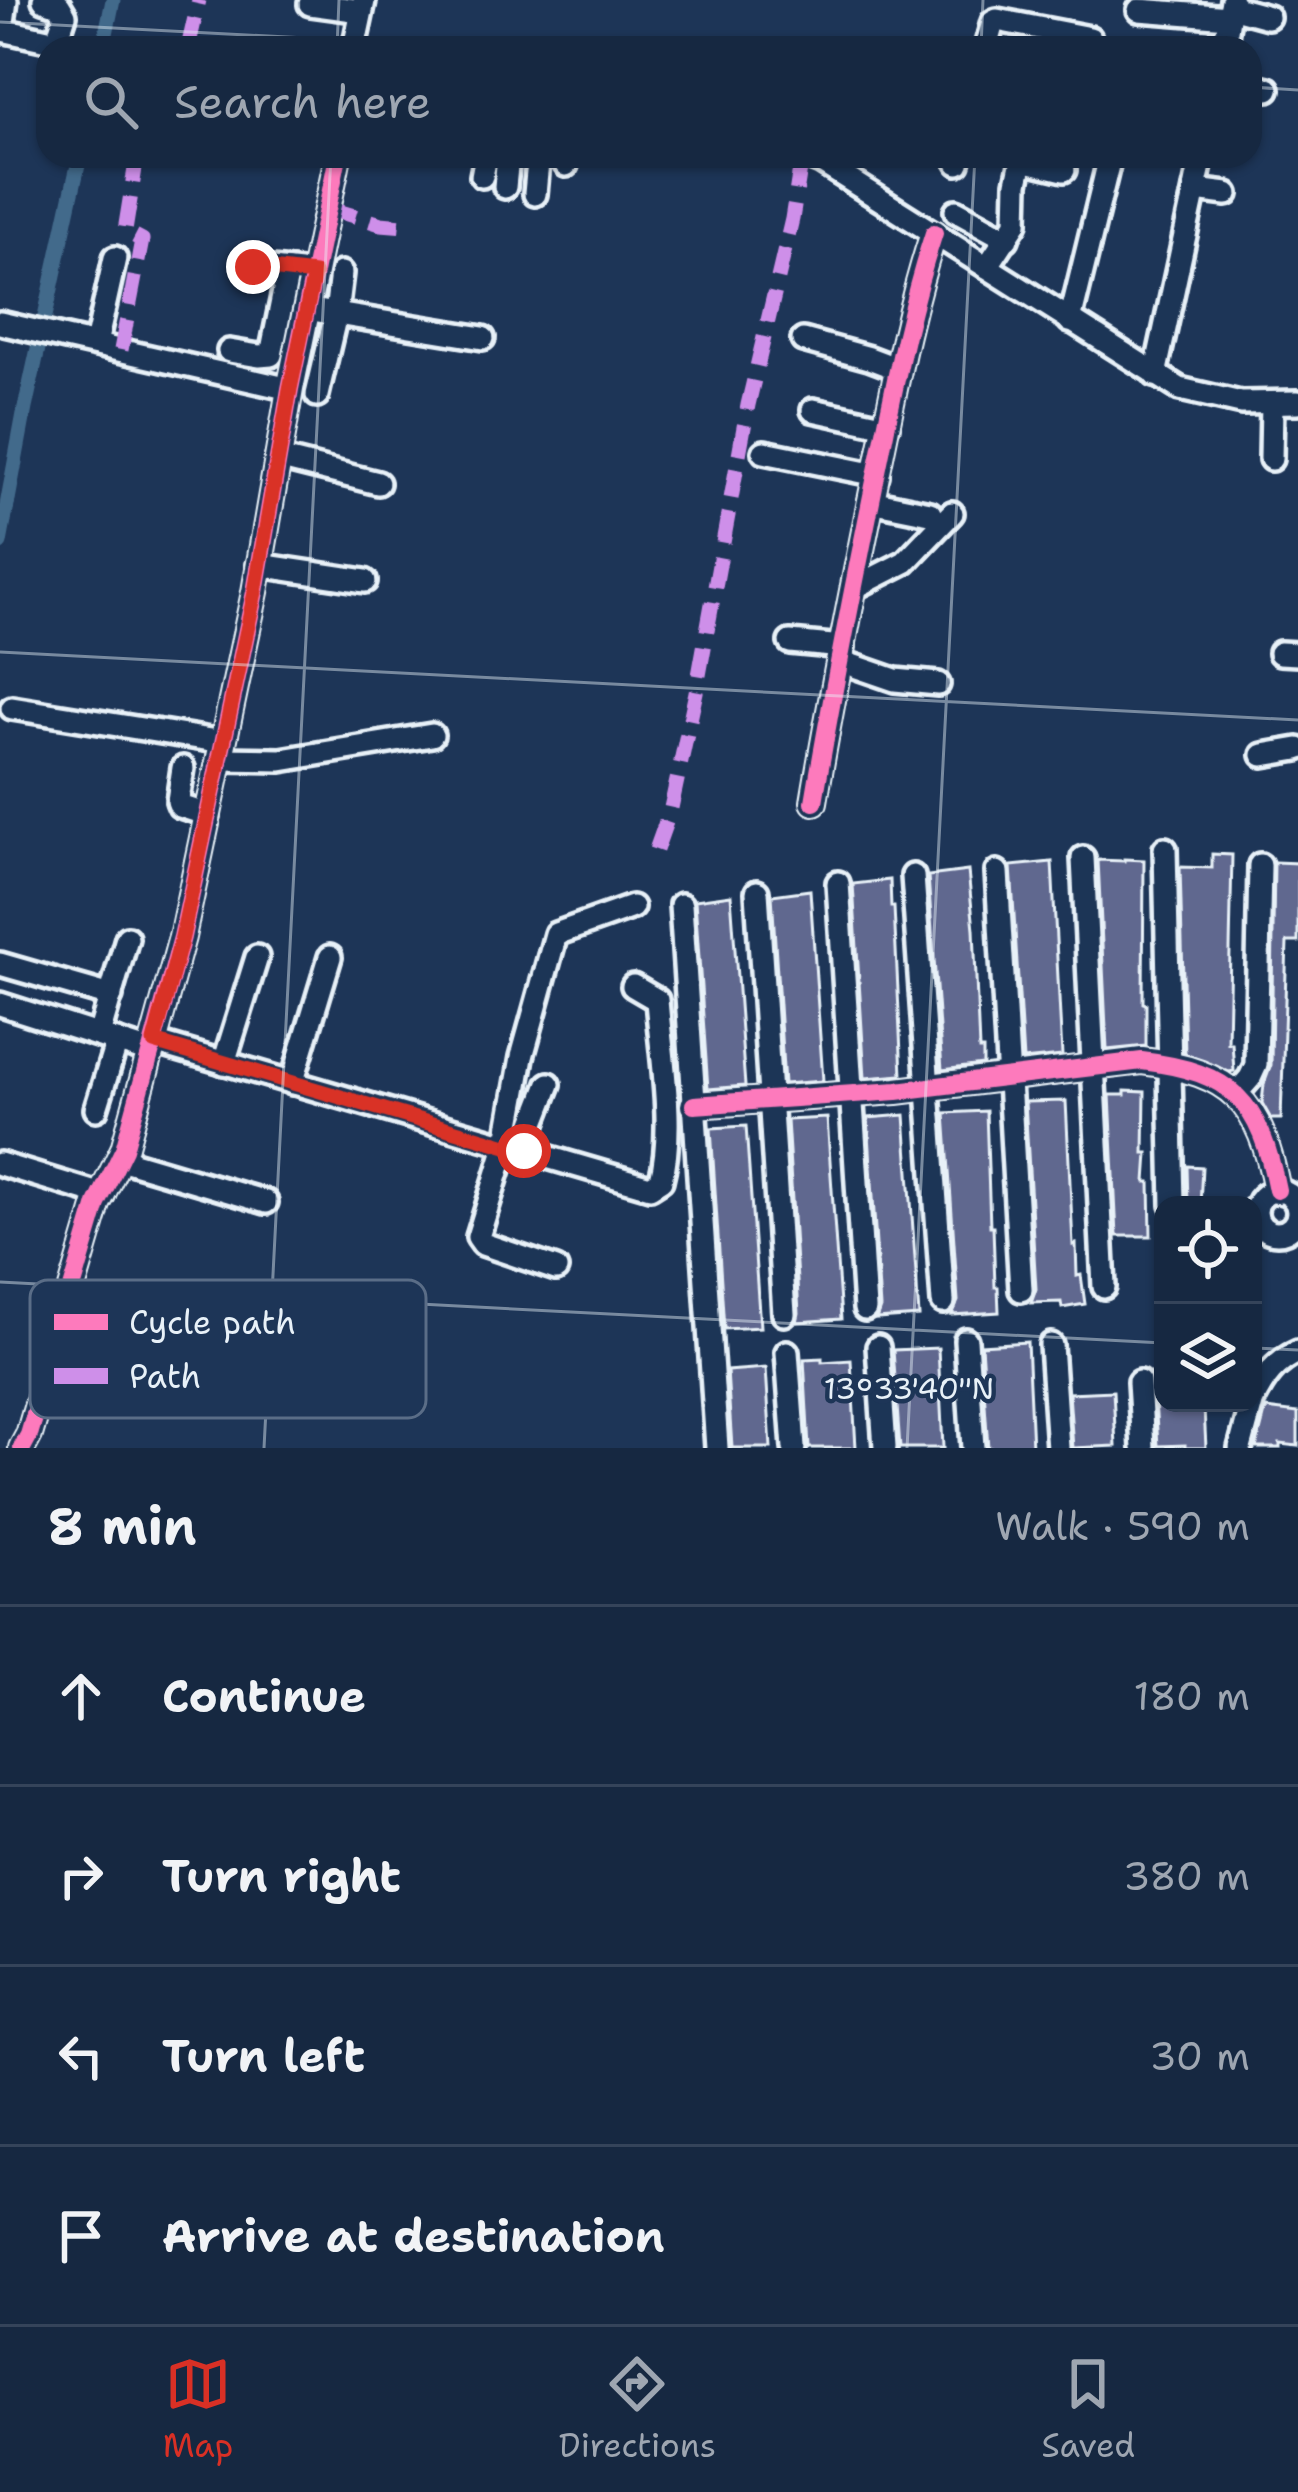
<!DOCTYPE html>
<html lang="en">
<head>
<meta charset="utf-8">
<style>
  :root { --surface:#162841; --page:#1f3048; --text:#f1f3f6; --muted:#9ea6b1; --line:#35445a; --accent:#d93025 }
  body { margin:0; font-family:"Shantell Sans",sans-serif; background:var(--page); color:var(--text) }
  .controls { position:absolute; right:36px; bottom:36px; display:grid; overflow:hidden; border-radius:24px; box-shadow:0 3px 9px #0004 }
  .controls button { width:108px; height:108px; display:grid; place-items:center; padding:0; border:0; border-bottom:3px solid var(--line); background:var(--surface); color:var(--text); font:60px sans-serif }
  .stop { position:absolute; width:36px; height:36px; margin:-27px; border:9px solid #d93025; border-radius:50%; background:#fff }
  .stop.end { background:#d93025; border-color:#fff; box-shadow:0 3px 12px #0008 }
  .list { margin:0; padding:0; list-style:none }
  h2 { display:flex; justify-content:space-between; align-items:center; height:156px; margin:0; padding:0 48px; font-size:51px }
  h2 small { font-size:39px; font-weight:400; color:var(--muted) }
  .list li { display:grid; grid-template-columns:78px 1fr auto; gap:36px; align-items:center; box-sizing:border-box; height:180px; padding:0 48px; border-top:3px solid var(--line) }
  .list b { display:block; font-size:45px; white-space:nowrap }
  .list em { font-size:39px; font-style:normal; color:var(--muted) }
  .icon { flex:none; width:66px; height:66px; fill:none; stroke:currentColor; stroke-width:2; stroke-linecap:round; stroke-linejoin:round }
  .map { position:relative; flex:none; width:1298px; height:1448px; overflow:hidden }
  .search { position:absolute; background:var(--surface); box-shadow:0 3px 9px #0004; left:36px; right:36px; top:36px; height:132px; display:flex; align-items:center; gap:30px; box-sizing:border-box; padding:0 42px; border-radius:36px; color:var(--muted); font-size:45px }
  .sheet { height:876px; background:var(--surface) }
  nav { display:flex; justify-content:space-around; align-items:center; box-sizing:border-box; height:168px; border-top:3px solid var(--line); background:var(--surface); font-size:33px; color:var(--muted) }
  nav a { display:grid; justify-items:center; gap:6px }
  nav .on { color:var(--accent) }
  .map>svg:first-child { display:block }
</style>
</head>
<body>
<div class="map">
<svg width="1298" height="1448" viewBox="0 0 1298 1448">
  <rect width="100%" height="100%" fill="#1d3557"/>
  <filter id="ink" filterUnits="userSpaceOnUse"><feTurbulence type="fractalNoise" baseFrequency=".00833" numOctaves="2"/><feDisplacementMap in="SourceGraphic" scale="24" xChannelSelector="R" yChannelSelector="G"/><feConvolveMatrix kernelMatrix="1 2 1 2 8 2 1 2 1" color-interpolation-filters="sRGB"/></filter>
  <g filter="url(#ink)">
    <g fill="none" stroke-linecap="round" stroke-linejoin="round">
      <!-- canal -->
      <g stroke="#436a8b" stroke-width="15">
        <polyline points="103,48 113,0"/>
        <polyline points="0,543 25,408 80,156"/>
      </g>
    </g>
    <!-- building -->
    <g fill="#61688f" stroke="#e8f1f8" stroke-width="3">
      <polygon points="1212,854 1232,855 1228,1043 1232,1043 1234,1071 1229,1072 1185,1054 1180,867 1212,868"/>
      <polygon points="1124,859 1144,860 1143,1003 1146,1004 1146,1046 1107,1050 1098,860 1124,861"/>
      <polygon points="1052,862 1062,1056 1023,1060 1011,866"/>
      <polygon points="1274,862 1298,863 1298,942 1287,942 1281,1119 1271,1119 1262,1103 1264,1084 1271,1065"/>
      <polygon points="968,871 974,929 979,1050 983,1050 983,1065 942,1070 928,876"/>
      <polygon points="890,880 891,907 894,907 902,1075 865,1078 853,884"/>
      <polygon points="810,890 823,1081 784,1084 772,895"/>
      <polygon points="731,895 745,1086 708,1089 695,900"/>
      <polygon points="1125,1091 1145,1092 1144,1153 1148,1153 1146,1182 1150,1182 1151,1236 1117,1236 1110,1095 1125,1095"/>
      <polygon points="1066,1101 1073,1245 1076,1244 1077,1276 1081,1275 1085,1304 1062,1308 1061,1302 1031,1303 1036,1289 1025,1102"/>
      <polygon points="986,1111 990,1226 993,1226 995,1287 998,1287 999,1312 952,1315 958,1301 945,1113"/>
      <polygon points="905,1115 919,1316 876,1319 880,1308 868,1118"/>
      <polygon points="827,1118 841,1319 797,1322 799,1313 787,1120"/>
      <polygon points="746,1126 760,1327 724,1329 711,1128"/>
      <polygon points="1187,1166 1202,1167 1200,1205 1188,1205"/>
      <polygon points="1027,1342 1032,1448 988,1448 981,1345"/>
      <polygon points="938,1348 943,1448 900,1448 893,1350"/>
      <polygon points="822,1358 822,1362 851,1360 856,1448 809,1448 804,1359"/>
      <polygon points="766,1368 771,1448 732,1448 727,1371"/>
      <polygon points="1154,1383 1163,1383 1163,1403 1168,1403 1169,1410 1204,1408 1206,1448 1185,1448 1185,1445 1158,1446"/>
      <polygon points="1113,1391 1116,1446 1073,1448 1069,1393"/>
      <polygon points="1266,1409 1298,1413 1298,1446 1280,1444 1280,1448 1256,1448"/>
    </g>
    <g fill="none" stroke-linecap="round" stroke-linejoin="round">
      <!-- minor casing -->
      <g stroke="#e8f1f8" stroke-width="30">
        <g id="minor">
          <polyline points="6,0 2,30 52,41 57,40 65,15 59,5 44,0"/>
          <polyline points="310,4 361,11"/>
          <polyline points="1231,7 1268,17"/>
          <polyline points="1139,10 1229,17"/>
          <polyline points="354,48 364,1"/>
          <polyline points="986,48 993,22 997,20 1090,38"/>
          <polyline points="1224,48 1232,0"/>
          <polyline points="1250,85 1268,89"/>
          <polyline points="534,156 538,162 535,194"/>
          <polyline points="806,156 821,162 1180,389 1241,403 1298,402"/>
          <polyline points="1022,160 1064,170"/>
          <polyline points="958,163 960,156"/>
          <polyline points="566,165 568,156"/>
          <polyline points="482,176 486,156"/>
          <polyline points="505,187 508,156"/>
          <polyline points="1195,190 1227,194"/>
          <polyline points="956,211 1007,239"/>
          <polyline points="253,267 300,272"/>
          <polyline points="987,267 1016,223 1017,183 1023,156"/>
          <polyline points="306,309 483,338"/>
          <polyline points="1070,321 1108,165"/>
          <polyline points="0,323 290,389"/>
          <polyline points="803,340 869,358 898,369"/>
          <polyline points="96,344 115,258"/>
          <polyline points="229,351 259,356 271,355 288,271"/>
          <polyline points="1155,375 1202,156"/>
          <polyline points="317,395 336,314 341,273"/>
          <polyline points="813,410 887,426"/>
          <polyline points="764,452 877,475"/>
          <polyline points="278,458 378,483"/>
          <polyline points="1271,459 1272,403"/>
          <polyline points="871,501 930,513"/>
          <polyline points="259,565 365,581"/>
          <polyline points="854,588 905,562 952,513"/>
          <polyline points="790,642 843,647"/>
          <polyline points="1280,653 1298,654"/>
          <polyline points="840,661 895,680 938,684"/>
          <polyline points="12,708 223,742"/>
          <polyline points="1263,755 1298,749"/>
          <polyline points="220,759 281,760 432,735"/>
          <polyline points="183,768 178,801 180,806 208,815"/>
          <path d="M814,802c18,-109 40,-218 62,-326 17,-82 32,-164 58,-243"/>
          <polyline points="1165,849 1173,1205"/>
          <polyline points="1083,858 1104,1287"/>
          <polyline points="997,872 1021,1290"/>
          <polyline points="913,876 943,1302"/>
          <polyline points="838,883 865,1309"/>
          <polyline points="757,892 784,1314"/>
          <polyline points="681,905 717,1448"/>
          <polyline points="0,964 111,996"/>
          <polyline points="0,1004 150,1052"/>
          <polyline points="99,1035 127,938"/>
          <path d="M154,1042l496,145 11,-7c14,-52 0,-126 -4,-180l-24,-14"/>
          <polyline points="224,1063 257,957"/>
          <polyline points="292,1083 330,957"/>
          <polyline points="1236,1094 1250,1078 1256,1065 1260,865"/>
          <path d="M694,1105l203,-14 245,-30c91,11 118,41 135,129"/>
          <polyline points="96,1109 117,1041"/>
          <polyline points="523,1151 549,1084"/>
          <polyline points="120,1159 266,1202"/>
          <polyline points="0,1164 102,1195"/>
          <circle cx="1277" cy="1212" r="21"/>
          <polyline points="556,1269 483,1244 478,1237 506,1146 522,1057 556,934 632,907"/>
          <polyline points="966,1340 973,1448"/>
          <polyline points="1051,1345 1058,1448"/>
          <polyline points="878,1347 885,1448"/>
          <polyline points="787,1352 794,1448"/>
          <polyline points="1139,1382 1143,1448"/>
          <path d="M1253,1400c11,-22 22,-38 45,-48"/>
          <polyline points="22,1448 29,1435 97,1204 124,1149 182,937 255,592 290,389 338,156"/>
          <polyline points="1240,1448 1252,1403"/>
        </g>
      </g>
      <!-- minor -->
      <use href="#minor" stroke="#1d3557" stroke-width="21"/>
      <!-- quiet -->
      <g stroke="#ce8fe9" stroke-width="15" stroke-dasharray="30 15" stroke-linecap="butt">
        <polyline points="188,48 199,0"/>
        <polyline points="327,208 381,224 404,226"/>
        <polyline points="121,350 142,240 125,231 137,156"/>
        <polyline points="656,850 671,808 696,692 748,405 792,219 802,156"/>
      </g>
      <!-- cycleway casing -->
      <g stroke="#1d3557" stroke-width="26">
        <g id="cycleway">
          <path d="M814,802c18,-109 40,-218 62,-326 17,-82 32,-164 58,-243"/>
          <path d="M694,1105l203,-14 245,-30c91,11 118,41 135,129"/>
          <polyline points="22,1448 29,1435 97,1204 124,1149 182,937 255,592 290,389 338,156"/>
        </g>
      </g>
      <!-- cycleway -->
      <use href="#cycleway" stroke="#fd7abc" stroke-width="18"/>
    </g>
  </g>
  <g fill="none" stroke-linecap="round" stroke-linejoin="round" filter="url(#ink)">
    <!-- route -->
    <polyline stroke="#d93025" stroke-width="15" points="253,267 314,274 290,389 255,592 182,937 154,1042 524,1151"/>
  </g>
  <!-- ticks -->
  <path fill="none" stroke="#e8f1f8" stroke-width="3" stroke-opacity="0.45" d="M0,22l496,26M337,48l2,-48M981,48l2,-48M1250,87l48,3M0,652l1298,68M0,1282l1163,61M1253,1348l45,2M264,1448l67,-1292M907,1448l68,-1292"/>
  <!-- legend -->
  <rect x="30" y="1280" width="396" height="138" rx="18" fill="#1d3557" stroke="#5a6d87" stroke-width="3"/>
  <rect x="54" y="1314" width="54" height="16" fill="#fd7abc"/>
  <rect x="54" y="1368" width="54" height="16" fill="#ce8fe9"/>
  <g font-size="33" fill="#e8f1f8">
    <text x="129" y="1334">Cycle path</text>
    <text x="129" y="1388">Path</text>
  </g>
  <g font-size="30" text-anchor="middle" fill="#e8f1f8" stroke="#1d3557" stroke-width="9" stroke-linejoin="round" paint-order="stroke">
    <text x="909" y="1399">13°33'40"N</text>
  </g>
</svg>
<div class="controls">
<button><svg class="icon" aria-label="locate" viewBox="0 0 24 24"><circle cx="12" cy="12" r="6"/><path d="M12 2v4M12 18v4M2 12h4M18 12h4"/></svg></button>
<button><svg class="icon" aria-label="layers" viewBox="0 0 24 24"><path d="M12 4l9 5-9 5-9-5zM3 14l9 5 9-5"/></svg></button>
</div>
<div class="stop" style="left:524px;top:1151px"></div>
<div class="stop end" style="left:253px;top:267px"></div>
<div class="search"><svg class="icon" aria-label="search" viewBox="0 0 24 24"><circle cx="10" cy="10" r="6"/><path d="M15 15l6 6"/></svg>Search here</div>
</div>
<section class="sheet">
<h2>8 min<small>Walk · 590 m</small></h2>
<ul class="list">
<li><svg class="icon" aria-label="ahead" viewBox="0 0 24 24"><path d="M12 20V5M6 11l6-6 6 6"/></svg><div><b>Continue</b></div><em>180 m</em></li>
<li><svg class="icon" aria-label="right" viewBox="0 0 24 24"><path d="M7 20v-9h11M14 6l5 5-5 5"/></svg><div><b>Turn right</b></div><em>380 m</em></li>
<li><svg class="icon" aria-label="left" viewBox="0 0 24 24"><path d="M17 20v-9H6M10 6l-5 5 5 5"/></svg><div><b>Turn left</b></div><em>30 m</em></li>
<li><svg class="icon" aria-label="arrive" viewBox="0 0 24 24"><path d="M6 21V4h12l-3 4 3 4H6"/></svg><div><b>Arrive at destination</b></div></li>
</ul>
</section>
<nav>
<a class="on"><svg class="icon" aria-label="map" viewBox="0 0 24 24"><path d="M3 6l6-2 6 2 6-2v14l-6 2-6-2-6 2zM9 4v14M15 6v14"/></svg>Map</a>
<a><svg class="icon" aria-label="directions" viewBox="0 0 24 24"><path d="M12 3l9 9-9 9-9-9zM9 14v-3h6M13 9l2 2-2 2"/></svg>Directions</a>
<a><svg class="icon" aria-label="saved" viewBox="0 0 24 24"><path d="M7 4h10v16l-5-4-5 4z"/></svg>Saved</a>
</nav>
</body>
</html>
